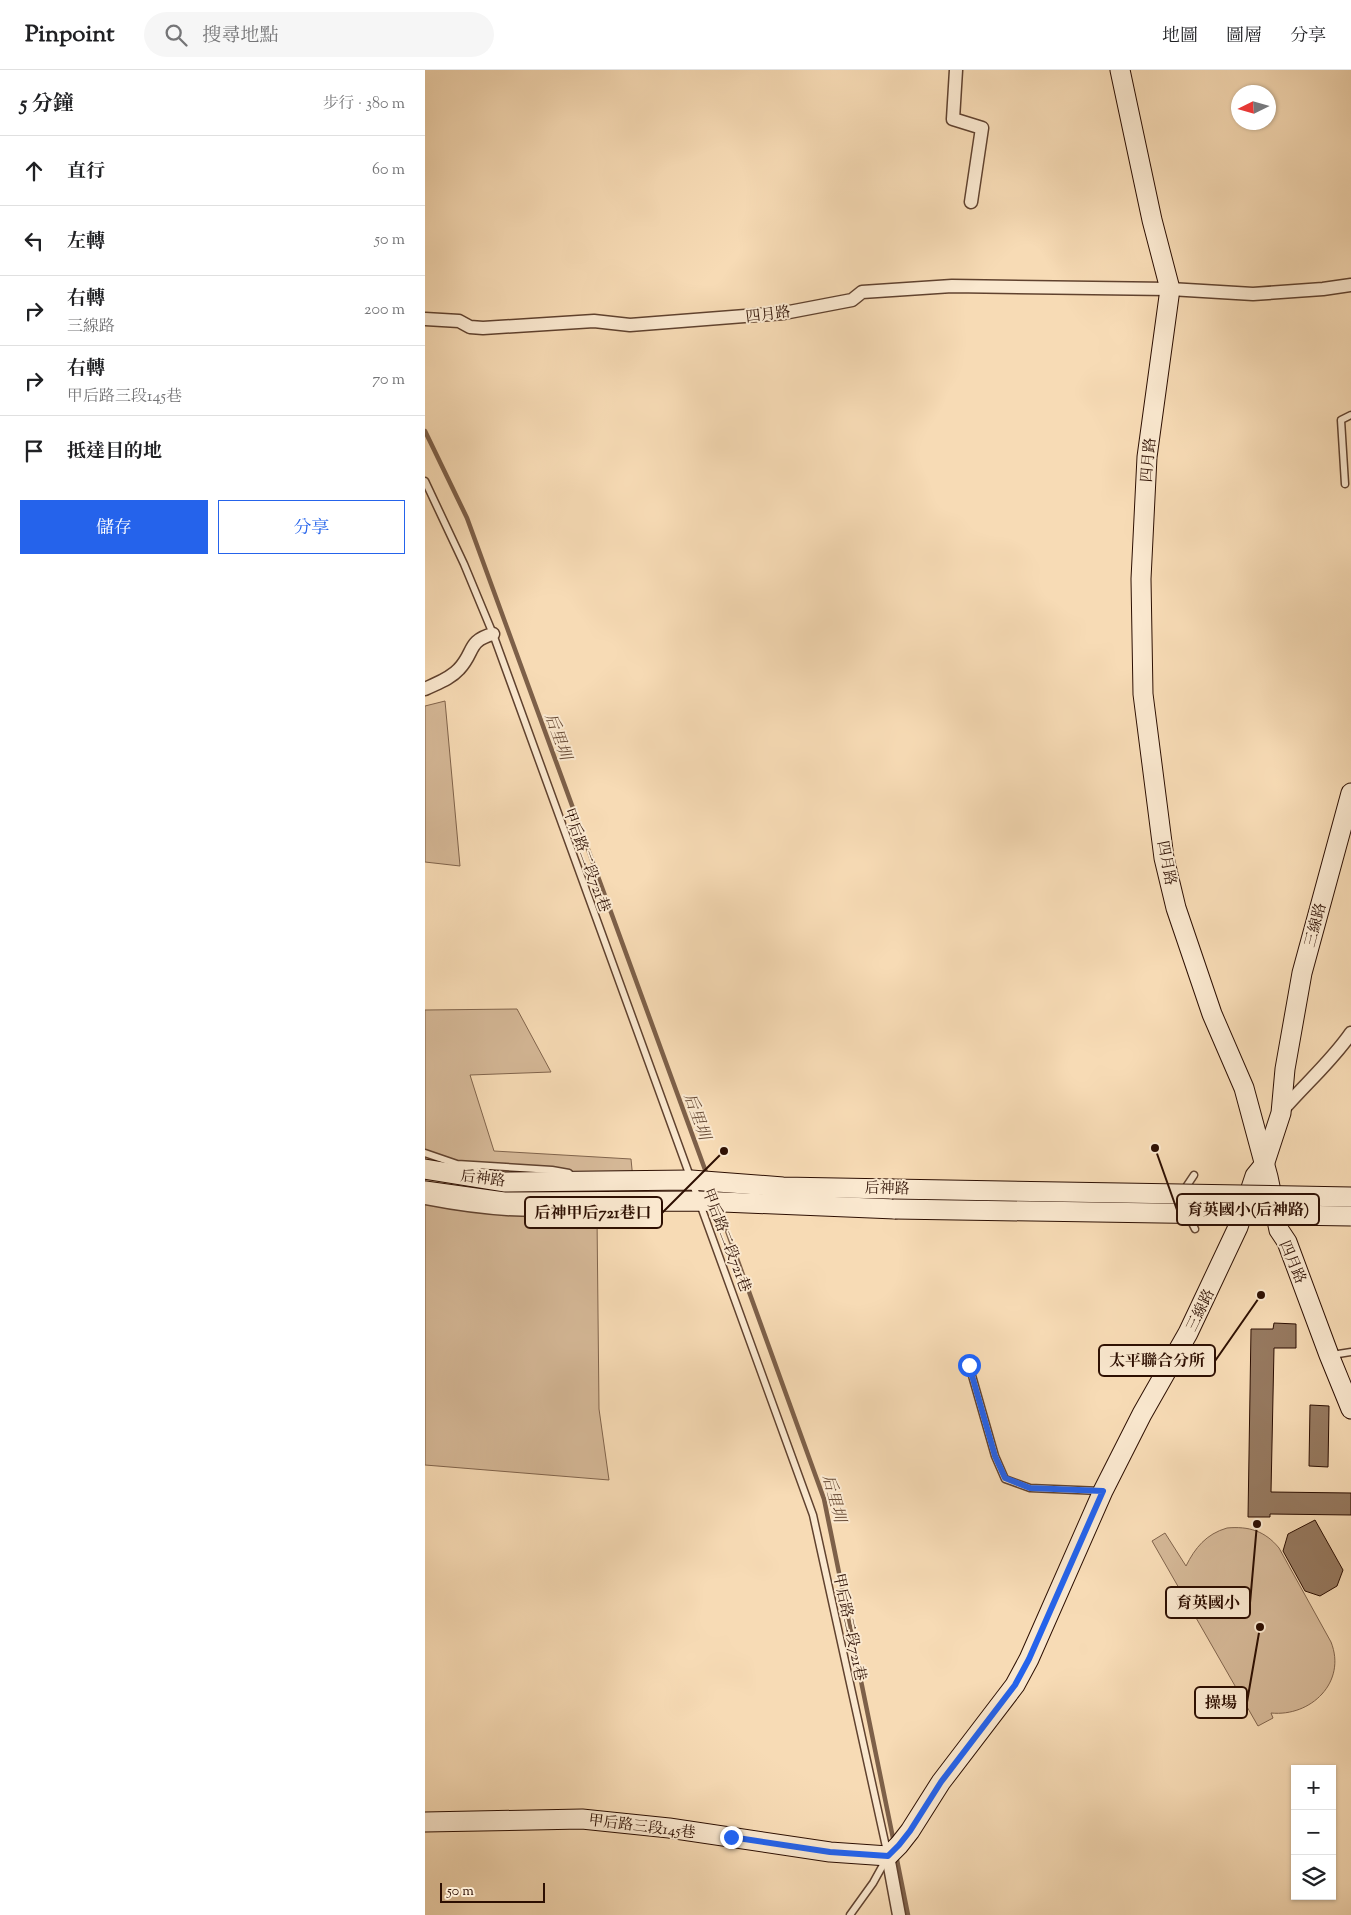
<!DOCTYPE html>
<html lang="zh-TW">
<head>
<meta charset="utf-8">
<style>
  :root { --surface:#fff; --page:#f6f6f6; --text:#202124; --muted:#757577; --line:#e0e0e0; --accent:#2563eb }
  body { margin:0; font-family:"Sorts Mill Goudy","Noto Serif TC",serif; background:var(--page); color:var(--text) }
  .controls { position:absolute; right:15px; bottom:15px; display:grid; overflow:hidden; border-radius:0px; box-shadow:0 1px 4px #0004 }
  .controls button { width:45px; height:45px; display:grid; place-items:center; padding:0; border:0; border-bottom:1px solid var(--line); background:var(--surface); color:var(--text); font:25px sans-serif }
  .compass { position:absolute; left:806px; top:15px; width:45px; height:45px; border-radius:50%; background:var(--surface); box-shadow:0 1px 4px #0004; rotate:265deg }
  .scale { position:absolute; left:15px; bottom:12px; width:105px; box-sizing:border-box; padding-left:5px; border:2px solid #2d0f02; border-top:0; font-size:14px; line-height:18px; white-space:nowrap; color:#2d0f02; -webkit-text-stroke:4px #fae8cf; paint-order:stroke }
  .stop { position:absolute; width:15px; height:15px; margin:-11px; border:4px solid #2563eb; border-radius:50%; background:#fff }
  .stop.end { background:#2563eb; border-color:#fff; box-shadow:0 1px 5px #0008 }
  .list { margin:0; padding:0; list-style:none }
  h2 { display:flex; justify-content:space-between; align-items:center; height:65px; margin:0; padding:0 20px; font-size:21px }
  h2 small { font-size:16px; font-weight:400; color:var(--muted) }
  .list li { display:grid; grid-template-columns:32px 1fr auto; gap:15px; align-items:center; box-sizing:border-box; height:70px; padding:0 20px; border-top:1px solid var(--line) }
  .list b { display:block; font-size:19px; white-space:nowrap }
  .list p { margin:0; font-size:16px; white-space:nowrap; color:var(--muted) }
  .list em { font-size:16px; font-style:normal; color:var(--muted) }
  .actions { display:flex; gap:10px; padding:15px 20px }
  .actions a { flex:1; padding:11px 0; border:1px solid var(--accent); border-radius:0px; text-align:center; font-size:18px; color:var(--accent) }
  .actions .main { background:var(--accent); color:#fff }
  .icon { flex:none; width:28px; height:28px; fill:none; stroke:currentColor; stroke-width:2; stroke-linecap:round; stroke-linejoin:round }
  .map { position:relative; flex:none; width:926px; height:1845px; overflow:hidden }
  header { display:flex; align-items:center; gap:30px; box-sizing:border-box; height:70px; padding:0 25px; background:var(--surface); border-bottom:1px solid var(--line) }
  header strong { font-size:24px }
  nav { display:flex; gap:28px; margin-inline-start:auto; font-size:18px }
  .search { width:350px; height:45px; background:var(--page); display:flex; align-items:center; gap:12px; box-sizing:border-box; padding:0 18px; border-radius:28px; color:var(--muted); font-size:19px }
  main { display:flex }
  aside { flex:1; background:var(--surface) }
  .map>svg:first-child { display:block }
</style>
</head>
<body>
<header>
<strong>Pinpoint</strong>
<div class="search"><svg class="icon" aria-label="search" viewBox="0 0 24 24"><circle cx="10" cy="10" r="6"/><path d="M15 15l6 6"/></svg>搜尋地點</div>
<nav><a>地圖</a><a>圖層</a><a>分享</a></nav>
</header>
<main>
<aside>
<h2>5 分鐘<small>步行 · 380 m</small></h2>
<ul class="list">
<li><svg class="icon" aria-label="ahead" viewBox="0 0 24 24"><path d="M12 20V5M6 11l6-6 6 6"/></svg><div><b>直行</b></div><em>60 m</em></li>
<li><svg class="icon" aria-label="left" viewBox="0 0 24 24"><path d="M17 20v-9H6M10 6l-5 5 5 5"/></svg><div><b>左轉</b></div><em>50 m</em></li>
<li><svg class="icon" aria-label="right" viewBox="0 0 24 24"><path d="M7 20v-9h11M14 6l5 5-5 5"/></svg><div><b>右轉</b><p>三線路</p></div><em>200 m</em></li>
<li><svg class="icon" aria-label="right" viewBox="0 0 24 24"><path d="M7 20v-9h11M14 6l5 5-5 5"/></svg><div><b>右轉</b><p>甲后路三段145巷</p></div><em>70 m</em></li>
<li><svg class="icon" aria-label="arrive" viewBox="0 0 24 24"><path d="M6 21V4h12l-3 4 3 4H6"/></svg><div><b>抵達目的地</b></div></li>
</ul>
<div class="actions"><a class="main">儲存</a><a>分享</a></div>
</aside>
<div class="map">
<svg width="926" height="1845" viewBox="0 0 926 1845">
  <rect width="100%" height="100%" fill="#f7dbb5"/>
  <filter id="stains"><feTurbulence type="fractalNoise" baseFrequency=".004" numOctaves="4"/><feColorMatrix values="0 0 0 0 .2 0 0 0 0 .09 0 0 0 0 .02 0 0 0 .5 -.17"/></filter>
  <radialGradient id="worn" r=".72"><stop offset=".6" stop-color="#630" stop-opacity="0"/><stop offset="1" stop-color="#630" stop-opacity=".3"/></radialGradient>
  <!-- green -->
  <g fill="#d5b897" stroke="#81644c">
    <polygon points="20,631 35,796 0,792 0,636"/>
    <polygon points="92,939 126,1002 45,1005 69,1081 206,1089 210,1130 172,1146 174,1339 184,1410 0,1395 0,940"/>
    <path d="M802,1458c22,-2 38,3 52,20l52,94c16,40 -20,75 -60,71l2,5 -15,8 -106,-185 13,-8 21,33c9,-18 20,-32 41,-38z"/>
  </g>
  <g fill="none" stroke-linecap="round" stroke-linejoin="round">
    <!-- stream -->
    <g stroke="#7d6049" stroke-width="4.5">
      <polyline points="0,361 42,448 282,1105"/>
      <polyline points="293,1136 399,1429 469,1773"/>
      <polyline points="471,1785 483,1845"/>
    </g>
  </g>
  <!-- building -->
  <g fill="#96795f" stroke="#2d0f02">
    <polygon points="849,1253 871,1254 871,1278 849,1278 846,1422 926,1423 926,1445 845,1444 845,1447 823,1447 826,1259 848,1259"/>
    <polygon points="885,1335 904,1336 903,1397 884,1396"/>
    <polygon points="890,1450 918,1500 912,1516 895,1526 880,1521 858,1481 863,1464"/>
  </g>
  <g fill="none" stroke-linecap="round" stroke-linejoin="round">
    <!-- lane casing -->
    <g stroke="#60422f" stroke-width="9">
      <g id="lane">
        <polyline points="0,411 39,494 68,564 388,1445 463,1786 448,1813 425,1845"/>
        <polyline points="920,414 916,350 926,345"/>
        <polyline points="0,1083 32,1094 127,1100 144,1103"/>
        <polyline points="759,1120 769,1105"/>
        <path d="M0,1131c51,10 103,16 155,9"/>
        <polyline points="764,1147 770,1159"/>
        <polyline points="907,1285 926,1282"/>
        <polyline points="544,1295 570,1386 580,1409 605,1418 676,1421"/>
      </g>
    </g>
    <!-- street casing -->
    <g stroke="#60422f" stroke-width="15">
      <g id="street">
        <polyline points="531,0 528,49 557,58 546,132"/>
        <polyline points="0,249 34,251 45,257 58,258 169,251 205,255 359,243 427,230 437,222 527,216 745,219 828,224 898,219 926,215"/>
        <path d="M0,619c12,-6 25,-10 34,-20 16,-17 8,-28 34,-35"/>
        <path d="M856,1042c23,-27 50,-50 70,-79"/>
        <polyline points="463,1786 474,1845"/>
      </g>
    </g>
    <!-- secondary casing -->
    <g stroke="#2d0f02" stroke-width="21">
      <g id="secondary">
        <polyline points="695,0 727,150 745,219 722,387 716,509 718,624 739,788 751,838 787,944 819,1018 843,1107 854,1160 862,1172 904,1285 926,1339"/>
        <polyline points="0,1099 79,1112 266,1110 358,1117 467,1119"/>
        <polyline points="0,1121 79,1132 274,1131 470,1139"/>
        <polyline points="0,1752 157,1749 244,1758 405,1782 463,1786 474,1775 485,1761 516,1712 590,1615 604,1589 678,1421 717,1344 763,1263 813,1157 830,1106 839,1095 856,1043 860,999 877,903 926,723"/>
      </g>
    </g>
    <!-- lane -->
    <use href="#lane" stroke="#fae8cf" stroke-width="6"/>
    <!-- street -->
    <use href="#street" stroke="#fae8cf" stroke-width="12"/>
    <!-- secondary -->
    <use href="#secondary" stroke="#fae8cf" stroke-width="19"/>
    <!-- secondary-bridge casing -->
    <g stroke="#2d0f02" stroke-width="21" stroke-linecap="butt">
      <g id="secondary-bridge">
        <polyline points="467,1119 926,1127"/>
        <polyline points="470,1139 926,1146"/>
      </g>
    </g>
    <!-- secondary-bridge -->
    <use href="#secondary-bridge" stroke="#fae8cf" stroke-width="19"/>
  </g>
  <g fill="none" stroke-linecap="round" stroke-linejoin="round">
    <!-- route -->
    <polyline stroke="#2563eb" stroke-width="6" points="306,1767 405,1782 463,1786 474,1775 485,1761 516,1712 590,1615 604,1589 678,1421 605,1418 580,1408 570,1386 544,1295"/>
  </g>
  <g text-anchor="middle" stroke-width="4" stroke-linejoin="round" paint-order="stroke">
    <!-- street labels -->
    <g font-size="15" fill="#2d0f02" stroke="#fae8cf">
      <text transform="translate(343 244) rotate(-7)" y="5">四月路</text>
      <text transform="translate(723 390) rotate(-85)" y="5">四月路</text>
      <text transform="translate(162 790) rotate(70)" y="5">甲后路二段721巷</text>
      <text transform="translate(742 793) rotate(79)" y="5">四月路</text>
      <text transform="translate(890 855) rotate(-75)" y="5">三線路</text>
      <text transform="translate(58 1108) rotate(7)" y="5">后神路</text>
      <text transform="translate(462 1118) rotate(1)" y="5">后神路</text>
      <text transform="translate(302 1170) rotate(69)" y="5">甲后路二段721巷</text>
      <text transform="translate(868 1192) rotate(67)" y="5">四月路</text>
      <text transform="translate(775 1240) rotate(-64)" y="5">三線路</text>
      <text transform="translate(425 1557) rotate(78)" y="5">甲后路二段721巷</text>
      <text transform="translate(217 1756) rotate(7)" y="5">甲后路三段145巷</text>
    </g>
    <!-- water labels -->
    <g font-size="16" font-style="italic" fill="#694c37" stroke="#fae8cf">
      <text transform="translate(134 666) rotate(70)" y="6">后里圳</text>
      <text transform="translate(273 1046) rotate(70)" y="6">后里圳</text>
      <text transform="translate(410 1428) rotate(75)" y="6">后里圳</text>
    </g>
  </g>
  <!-- callouts -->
  <path fill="none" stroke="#2d0f02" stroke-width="2" d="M730 1078L752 1140M299 1081L237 1143M836 1225L790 1291M832 1454L825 1533M835 1557L822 1632"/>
  <g fill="#2d0f02" stroke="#fae8cf" stroke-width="2">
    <circle cx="730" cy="1078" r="5"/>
    <circle cx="299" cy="1081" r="5"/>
    <circle cx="836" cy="1225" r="5"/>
    <circle cx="832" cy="1454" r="5"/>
    <circle cx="835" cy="1557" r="5"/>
  </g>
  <g fill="#fae8cf" stroke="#2d0f02" stroke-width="2">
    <rect x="752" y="1124" width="142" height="31" rx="5"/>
    <rect x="100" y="1127" width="137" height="31" rx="5"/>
    <rect x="674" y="1275" width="116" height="31" rx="5"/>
    <rect x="741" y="1517" width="84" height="31" rx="5"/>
    <rect x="770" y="1617" width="52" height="31" rx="5"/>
  </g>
  <g font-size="16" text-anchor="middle" font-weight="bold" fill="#2d0f02">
    <text x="823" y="1145">育英國小(后神路)</text>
    <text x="168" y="1148">后神甲后721巷口</text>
    <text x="732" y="1296">太平聯合分所</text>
    <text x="783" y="1538">育英國小</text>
    <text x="796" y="1638">操場</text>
  </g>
  <rect width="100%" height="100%" filter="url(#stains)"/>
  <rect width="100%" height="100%" fill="url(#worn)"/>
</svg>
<div class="controls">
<button>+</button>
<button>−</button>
<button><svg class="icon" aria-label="layers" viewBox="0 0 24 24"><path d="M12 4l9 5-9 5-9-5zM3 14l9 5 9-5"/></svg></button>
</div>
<svg class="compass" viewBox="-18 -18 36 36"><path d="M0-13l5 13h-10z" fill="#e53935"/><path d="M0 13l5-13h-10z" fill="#757577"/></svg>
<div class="scale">50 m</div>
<div class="stop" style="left:544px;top:1295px"></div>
<div class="stop end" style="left:306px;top:1767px"></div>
</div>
</main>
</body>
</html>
